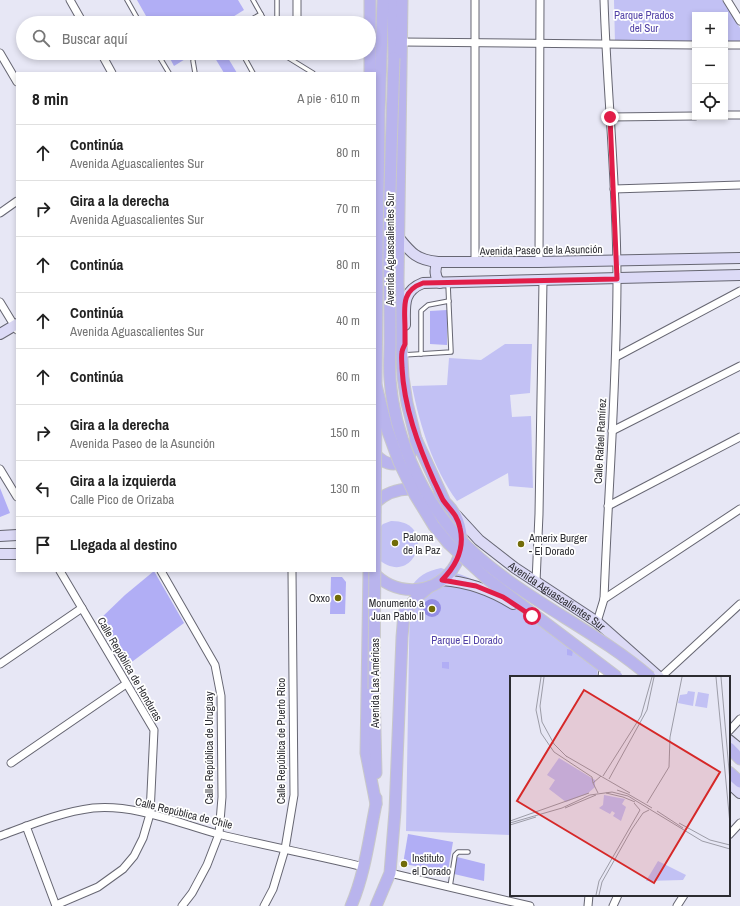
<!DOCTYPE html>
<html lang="es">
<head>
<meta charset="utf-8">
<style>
  :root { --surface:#fff; --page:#f6f6f6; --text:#222; --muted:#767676; --line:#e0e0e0 }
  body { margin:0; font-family:"Archivo Narrow",sans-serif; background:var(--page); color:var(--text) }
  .controls { position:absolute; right:12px; top:12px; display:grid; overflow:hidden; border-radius:0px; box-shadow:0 2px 6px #0003 }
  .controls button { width:36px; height:36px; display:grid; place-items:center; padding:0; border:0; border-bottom:1px solid var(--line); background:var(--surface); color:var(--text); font:20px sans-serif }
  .stop { position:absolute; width:12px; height:12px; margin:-9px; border:3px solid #e11d48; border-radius:50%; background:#fff }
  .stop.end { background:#e11d48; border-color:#fff; box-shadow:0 1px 4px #0008 }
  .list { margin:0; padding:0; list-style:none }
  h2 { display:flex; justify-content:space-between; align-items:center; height:52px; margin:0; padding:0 16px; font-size:17px }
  h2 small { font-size:13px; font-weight:400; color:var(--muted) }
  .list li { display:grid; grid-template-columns:26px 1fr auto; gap:12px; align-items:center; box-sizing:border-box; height:56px; padding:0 16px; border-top:1px solid var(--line) }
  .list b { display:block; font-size:15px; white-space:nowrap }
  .list p { margin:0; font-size:13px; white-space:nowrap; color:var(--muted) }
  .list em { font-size:13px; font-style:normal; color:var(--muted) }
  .icon { flex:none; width:22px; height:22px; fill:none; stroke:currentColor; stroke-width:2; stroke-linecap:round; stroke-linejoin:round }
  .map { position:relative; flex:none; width:740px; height:906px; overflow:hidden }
  .search { position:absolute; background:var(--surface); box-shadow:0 2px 6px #0003; left:16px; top:16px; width:360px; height:44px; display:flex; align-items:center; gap:10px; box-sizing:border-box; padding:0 14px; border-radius:22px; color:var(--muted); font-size:15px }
  .panel { position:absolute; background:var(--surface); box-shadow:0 2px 6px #0003; left:16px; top:72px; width:360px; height:500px; border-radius:0px }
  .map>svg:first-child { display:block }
</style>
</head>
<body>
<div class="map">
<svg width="740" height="906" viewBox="0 0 740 906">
  <rect width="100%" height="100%" fill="#e7e7f5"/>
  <!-- green -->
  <g fill="#c2c1f4">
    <polygon points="614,0 722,0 740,28 740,44 725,44 725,15 695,15 695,43 615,43"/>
    <path d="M505,344h27l-2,49 -20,2 2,22 19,-1 2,72 -24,-2 -1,-13 -51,28c-24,-33 -37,-75 -45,-115l35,-1 2,-27 32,2z"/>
    <path d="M391,521c49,-1 23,71 -14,37l1,-29 5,-5z"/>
    <path d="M441,568l21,7 37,15 99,76 -1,11h-86v158l-105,-4 4,-242c7,-13 17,-18 31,-21z"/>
  </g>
  <!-- water -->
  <circle fill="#948ee5" cx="432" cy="608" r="9"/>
  <!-- building -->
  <g fill="#b1aef5">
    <polygon points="137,0 238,0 244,10 223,23 150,23"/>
    <polygon points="167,53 195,53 174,66"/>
    <polygon points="212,53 225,53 237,73 224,73"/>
    <polygon points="447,310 447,345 430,344 430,311"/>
    <polygon points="0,488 10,513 0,517"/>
    <polygon points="154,571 184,623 125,667 98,621 125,595"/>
    <polygon points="331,577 342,577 346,582 345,614 330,614"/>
    <polygon points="567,649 573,650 572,656 567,655"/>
    <polygon points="442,662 449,662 449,669 442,668"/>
    <polygon points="408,834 453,842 448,871 403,864"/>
    <polygon points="457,857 485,864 484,881 454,874"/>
  </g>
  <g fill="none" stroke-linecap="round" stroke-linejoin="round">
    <!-- lane casing -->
    <g stroke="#666672" stroke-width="5.5">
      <g id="lane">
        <polyline points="127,0 140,23"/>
        <polyline points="253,0 266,23"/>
        <polyline points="277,0 277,23"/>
        <polyline points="245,23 261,14"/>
        <polyline points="157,53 169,73"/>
        <polyline points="242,53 253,73"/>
        <polyline points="284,53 287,57 313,73"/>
        <polyline points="193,61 195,73"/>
        <polyline points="421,354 421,311 428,305 449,301"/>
        <polyline points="403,355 451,352 448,284"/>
        <polyline points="450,887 455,855 458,852 468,852"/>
      </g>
    </g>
    <!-- street casing -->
    <g stroke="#666672" stroke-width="9">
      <g id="street">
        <polyline points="70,0 83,23"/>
        <polyline points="297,0 297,23"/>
        <polyline points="727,0 740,21"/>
        <polyline points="402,42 695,45"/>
        <polyline points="725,45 740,45"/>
        <polyline points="0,53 17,82"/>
        <polyline points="101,53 112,73"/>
        <polyline points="725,115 740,115"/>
        <polyline points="610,117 695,116"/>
        <polyline points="614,189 740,185"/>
        <polyline points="0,213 17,201"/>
        <polyline points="539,262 540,0"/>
        <polyline points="475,263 475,0"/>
        <polyline points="0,302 17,330"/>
        <polyline points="616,357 740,291"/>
        <polyline points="612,431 740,366"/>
        <polyline points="0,469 17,497"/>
        <polyline points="608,506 740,437"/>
        <polyline points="161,571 215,665 221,696 222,797 219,834 207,865 192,893 182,906"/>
        <polyline points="536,582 539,514 543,281"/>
        <polyline points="604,599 740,509"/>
        <path d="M597,622l7,-23c4,-107 13,-214 13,-321 0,-92 -10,-185 -13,-278"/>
        <polyline points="0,664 82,608"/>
        <polyline points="602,677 603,669"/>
        <polyline points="661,677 740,604"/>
        <polyline points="729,731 740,719"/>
        <polyline points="11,763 126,684"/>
        <polyline points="26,826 56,906"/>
        <polyline points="729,835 740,823"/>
        <path d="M0,836c30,-11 61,-24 93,-28 42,-4 85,15 125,26 48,12 97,21 146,33"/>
        <polyline points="390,873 530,906"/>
        <polyline points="56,905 98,887 123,869 134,856 143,838 150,814 154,730 60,571"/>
        <polyline points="264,906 273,889 285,849 294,795 292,571"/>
        <polyline points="588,906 589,895"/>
        <polyline points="613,906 618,895"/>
        <polyline points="677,906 684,895"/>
      </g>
    </g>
    <!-- secondary casing -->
    <g stroke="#666672" stroke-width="12">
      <g id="secondary">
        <path d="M399,238c12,15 18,22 39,24h101l201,-4"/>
        <path d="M438,262c-4,7 -3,15 2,21"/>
        <path d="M405,325c0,-19 -3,-34 18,-42l317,-8"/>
        <polyline points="0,334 17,324"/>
        <path id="s1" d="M456,515l23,25 36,28 82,54 62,55"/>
        <polyline points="0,536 17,535"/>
        <polyline points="0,554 17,554"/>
        <path d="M442,580c26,2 49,10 71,24"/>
        <polyline points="729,740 740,749"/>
        <polyline points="729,783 740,793"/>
      </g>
    </g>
    <!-- primary casing -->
    <g stroke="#c8c8c9" stroke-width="13">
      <g id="primary">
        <polyline points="370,0 370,73"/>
        <polyline points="393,0 394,58"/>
        <polyline points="402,0 398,283 403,377 407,403 416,439 444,500"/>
        <polyline points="376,385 379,114 383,0"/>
        <path d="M375,454c18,20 37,7 41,-15"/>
        <path d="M375,503c13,-12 28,-16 46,-13"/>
        <polyline points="369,571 366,753 376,804"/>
        <path d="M372,571c21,24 59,26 80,-1 17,-23 10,-58 -14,-73"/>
        <polyline points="374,689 376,773"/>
        <polyline points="729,748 740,759"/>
        <polyline points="729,772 740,782"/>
        <path d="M351,906c14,-32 18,-68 25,-102v-6"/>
        <polyline points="376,906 390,873 395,811 402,637 404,613 416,598 429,587"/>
      </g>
    </g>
    <!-- lane -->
    <use href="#lane" stroke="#fff" stroke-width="3.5"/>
    <!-- street -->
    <use href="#street" stroke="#fff" stroke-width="7"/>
    <!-- secondary -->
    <use href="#secondary" stroke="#dcdaf6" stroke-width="10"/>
    <!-- primary -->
    <use href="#primary" stroke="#b9b4ed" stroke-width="11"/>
    <!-- primary-bridge casing -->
    <g stroke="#c8c8c9" stroke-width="13" stroke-linecap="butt">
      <g id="primary-bridge">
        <path d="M394,58c-2,68 -5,137 -5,206 1,26 1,52 1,78 0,12 -1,25 0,37 4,54 30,116 67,157 54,59 133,89 193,141"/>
        <polyline points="376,385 387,429 399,462 415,495 434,526 449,544 486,578 617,677"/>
        <polyline points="374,689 376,402"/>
      </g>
    </g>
    <!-- primary-bridge -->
    <use href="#primary-bridge" stroke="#b9b4ed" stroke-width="11"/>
  </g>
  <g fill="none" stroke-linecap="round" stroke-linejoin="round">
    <!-- route -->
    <path stroke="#e11d48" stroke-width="5" d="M532,616l-29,-19 -27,-11 -34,-6c14,-14 23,-31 18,-52 -3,-14 -10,-18 -17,-28 -3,-6 -6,-13 -9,-19 -16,-36 -30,-74 -32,-113 0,-5 -1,-11 0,-16 0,-3 2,-5 3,-8 0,-5 0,-10 0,-15 0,-21 -5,-38 18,-46l194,-4 -7,-162"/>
  </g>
  <!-- markers -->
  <g fill="#726c08" stroke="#fff" stroke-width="1.5">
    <circle cx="395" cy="543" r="4"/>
    <circle cx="521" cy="544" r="4"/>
    <circle cx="338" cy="598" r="4"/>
    <circle cx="432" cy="609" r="4"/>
    <circle cx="404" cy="864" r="4"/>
  </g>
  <g text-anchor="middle" stroke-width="3.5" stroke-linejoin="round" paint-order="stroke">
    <!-- park labels -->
    <g font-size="11" fill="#5242a7" stroke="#fff">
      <text x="644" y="19">Parque Prados<tspan x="644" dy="13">del Sur</tspan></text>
      <text x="467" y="644">Parque El Dorado</text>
    </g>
    <!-- street labels -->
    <g font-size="11" fill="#2c2c31" stroke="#fff">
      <text transform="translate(390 249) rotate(-90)" y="4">Avenida Aguascalientes Sur</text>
      <text transform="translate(541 250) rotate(-1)" y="4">Avenida Paseo de la Asunción</text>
      <text transform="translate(600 441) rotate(-87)" y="4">Calle Rafael Ramírez</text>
      <text dy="4" stroke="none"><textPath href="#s1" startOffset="130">Avenida Aguascalientes Sur</textPath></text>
      <text transform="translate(130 669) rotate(60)" y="4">Calle República de Honduras</text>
      <text transform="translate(375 683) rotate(-90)" y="4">Avenida Las Américas</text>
      <text transform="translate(281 741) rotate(-90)" y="4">Calle República de Puerto Rico</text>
      <text transform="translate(209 748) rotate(-90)" y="4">Calle República de Uruguay</text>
      <text transform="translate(184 813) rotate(14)" y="4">Calle República de Chile</text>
    </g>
    <!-- poi labels -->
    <g font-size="11" fill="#2c2c31" stroke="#fff" text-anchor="start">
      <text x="403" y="541">Paloma<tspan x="403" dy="13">de la Paz</tspan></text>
      <text x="529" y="542">Amerix Burger<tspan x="529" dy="13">- El Dorado</tspan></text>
      <text x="330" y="602" text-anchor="end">Oxxo</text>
      <text x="424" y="607" text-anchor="end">Monumento a<tspan x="424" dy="13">Juan Pablo II</tspan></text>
      <text x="412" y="862">Instituto<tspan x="412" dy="13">el Dorado</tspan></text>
    </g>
  </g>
  <!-- overview -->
  <g transform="translate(510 676)">
    <rect width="220" height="220" fill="#e7e7f5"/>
    <path d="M178,15l7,1 -2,14 -15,-3 2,-8 7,-1zM188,16l11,2 -2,14 -12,-2zM49,82l36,22v7l-8,7 -21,8 -17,-13 6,-9 -8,-5zM94,119l21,4 -3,5 4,3 -5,14 -8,-5 2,-3 -3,-2 -2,3 -11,-6 4,-3zM148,185l28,14 -3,5 -37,1z" fill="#c2c1f4"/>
    <path fill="none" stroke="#9c9ca7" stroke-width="1" d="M31,1l-5,33 5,23 13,19 38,25 1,6M34,1l-4,29 2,16 12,22 13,13M206,1l14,147M211,1l9,105M56,80l64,37M93,100l38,-60 11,-39M99,103l38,-69 7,-33M107,114l11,4 24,14M88,117l-5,-10 8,-7M96,117l17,4 12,5M137,127l22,-36 1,-30 12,-60M55,132l31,-13M147,135l26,17M0,145l79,-28M0,147l52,-15 28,-13 22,-3 16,4 74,45 28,8M169,147l31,17 20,5M0,149l26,-8M86,219l3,-14 41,-71 -6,-7M89,219l3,-13 30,-53 11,-16 6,-3"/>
    <path fill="#d62828" fill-opacity="0.15" stroke="#d62828" stroke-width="2" d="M74,14l136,82 -66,111 -137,-82z"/>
    <rect width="220" height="220" fill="none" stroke="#2c2c31" stroke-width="2"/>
  </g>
</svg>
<div class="controls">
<button>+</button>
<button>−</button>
<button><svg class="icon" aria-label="locate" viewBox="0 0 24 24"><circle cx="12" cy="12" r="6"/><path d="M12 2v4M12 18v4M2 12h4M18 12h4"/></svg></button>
</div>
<div class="stop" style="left:532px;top:616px"></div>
<div class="stop end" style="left:610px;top:117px"></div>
<div class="search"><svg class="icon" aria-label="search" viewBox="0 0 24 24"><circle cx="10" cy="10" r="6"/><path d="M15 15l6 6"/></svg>Buscar aquí</div>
<section class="panel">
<h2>8 min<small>A pie · 610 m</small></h2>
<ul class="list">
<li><svg class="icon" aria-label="ahead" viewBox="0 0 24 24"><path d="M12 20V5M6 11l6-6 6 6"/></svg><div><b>Continúa</b><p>Avenida Aguascalientes Sur</p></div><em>80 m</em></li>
<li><svg class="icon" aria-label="right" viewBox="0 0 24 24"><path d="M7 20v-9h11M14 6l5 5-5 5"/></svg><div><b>Gira a la derecha</b><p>Avenida Aguascalientes Sur</p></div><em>70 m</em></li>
<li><svg class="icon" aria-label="ahead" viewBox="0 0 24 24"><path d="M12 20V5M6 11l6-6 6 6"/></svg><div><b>Continúa</b></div><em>80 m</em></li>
<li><svg class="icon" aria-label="ahead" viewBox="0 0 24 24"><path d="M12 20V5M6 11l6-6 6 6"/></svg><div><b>Continúa</b><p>Avenida Aguascalientes Sur</p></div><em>40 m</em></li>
<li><svg class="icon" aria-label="ahead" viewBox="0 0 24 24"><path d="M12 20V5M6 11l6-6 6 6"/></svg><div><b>Continúa</b></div><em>60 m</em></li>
<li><svg class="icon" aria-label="right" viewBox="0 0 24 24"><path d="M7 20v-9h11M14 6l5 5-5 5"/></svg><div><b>Gira a la derecha</b><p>Avenida Paseo de la Asunción</p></div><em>150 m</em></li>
<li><svg class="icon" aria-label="left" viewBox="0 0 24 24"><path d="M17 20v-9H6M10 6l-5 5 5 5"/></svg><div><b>Gira a la izquierda</b><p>Calle Pico de Orizaba</p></div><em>130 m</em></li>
<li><svg class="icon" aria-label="arrive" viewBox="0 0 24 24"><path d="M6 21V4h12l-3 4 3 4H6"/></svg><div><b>Llegada al destino</b></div></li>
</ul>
</section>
</div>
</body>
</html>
